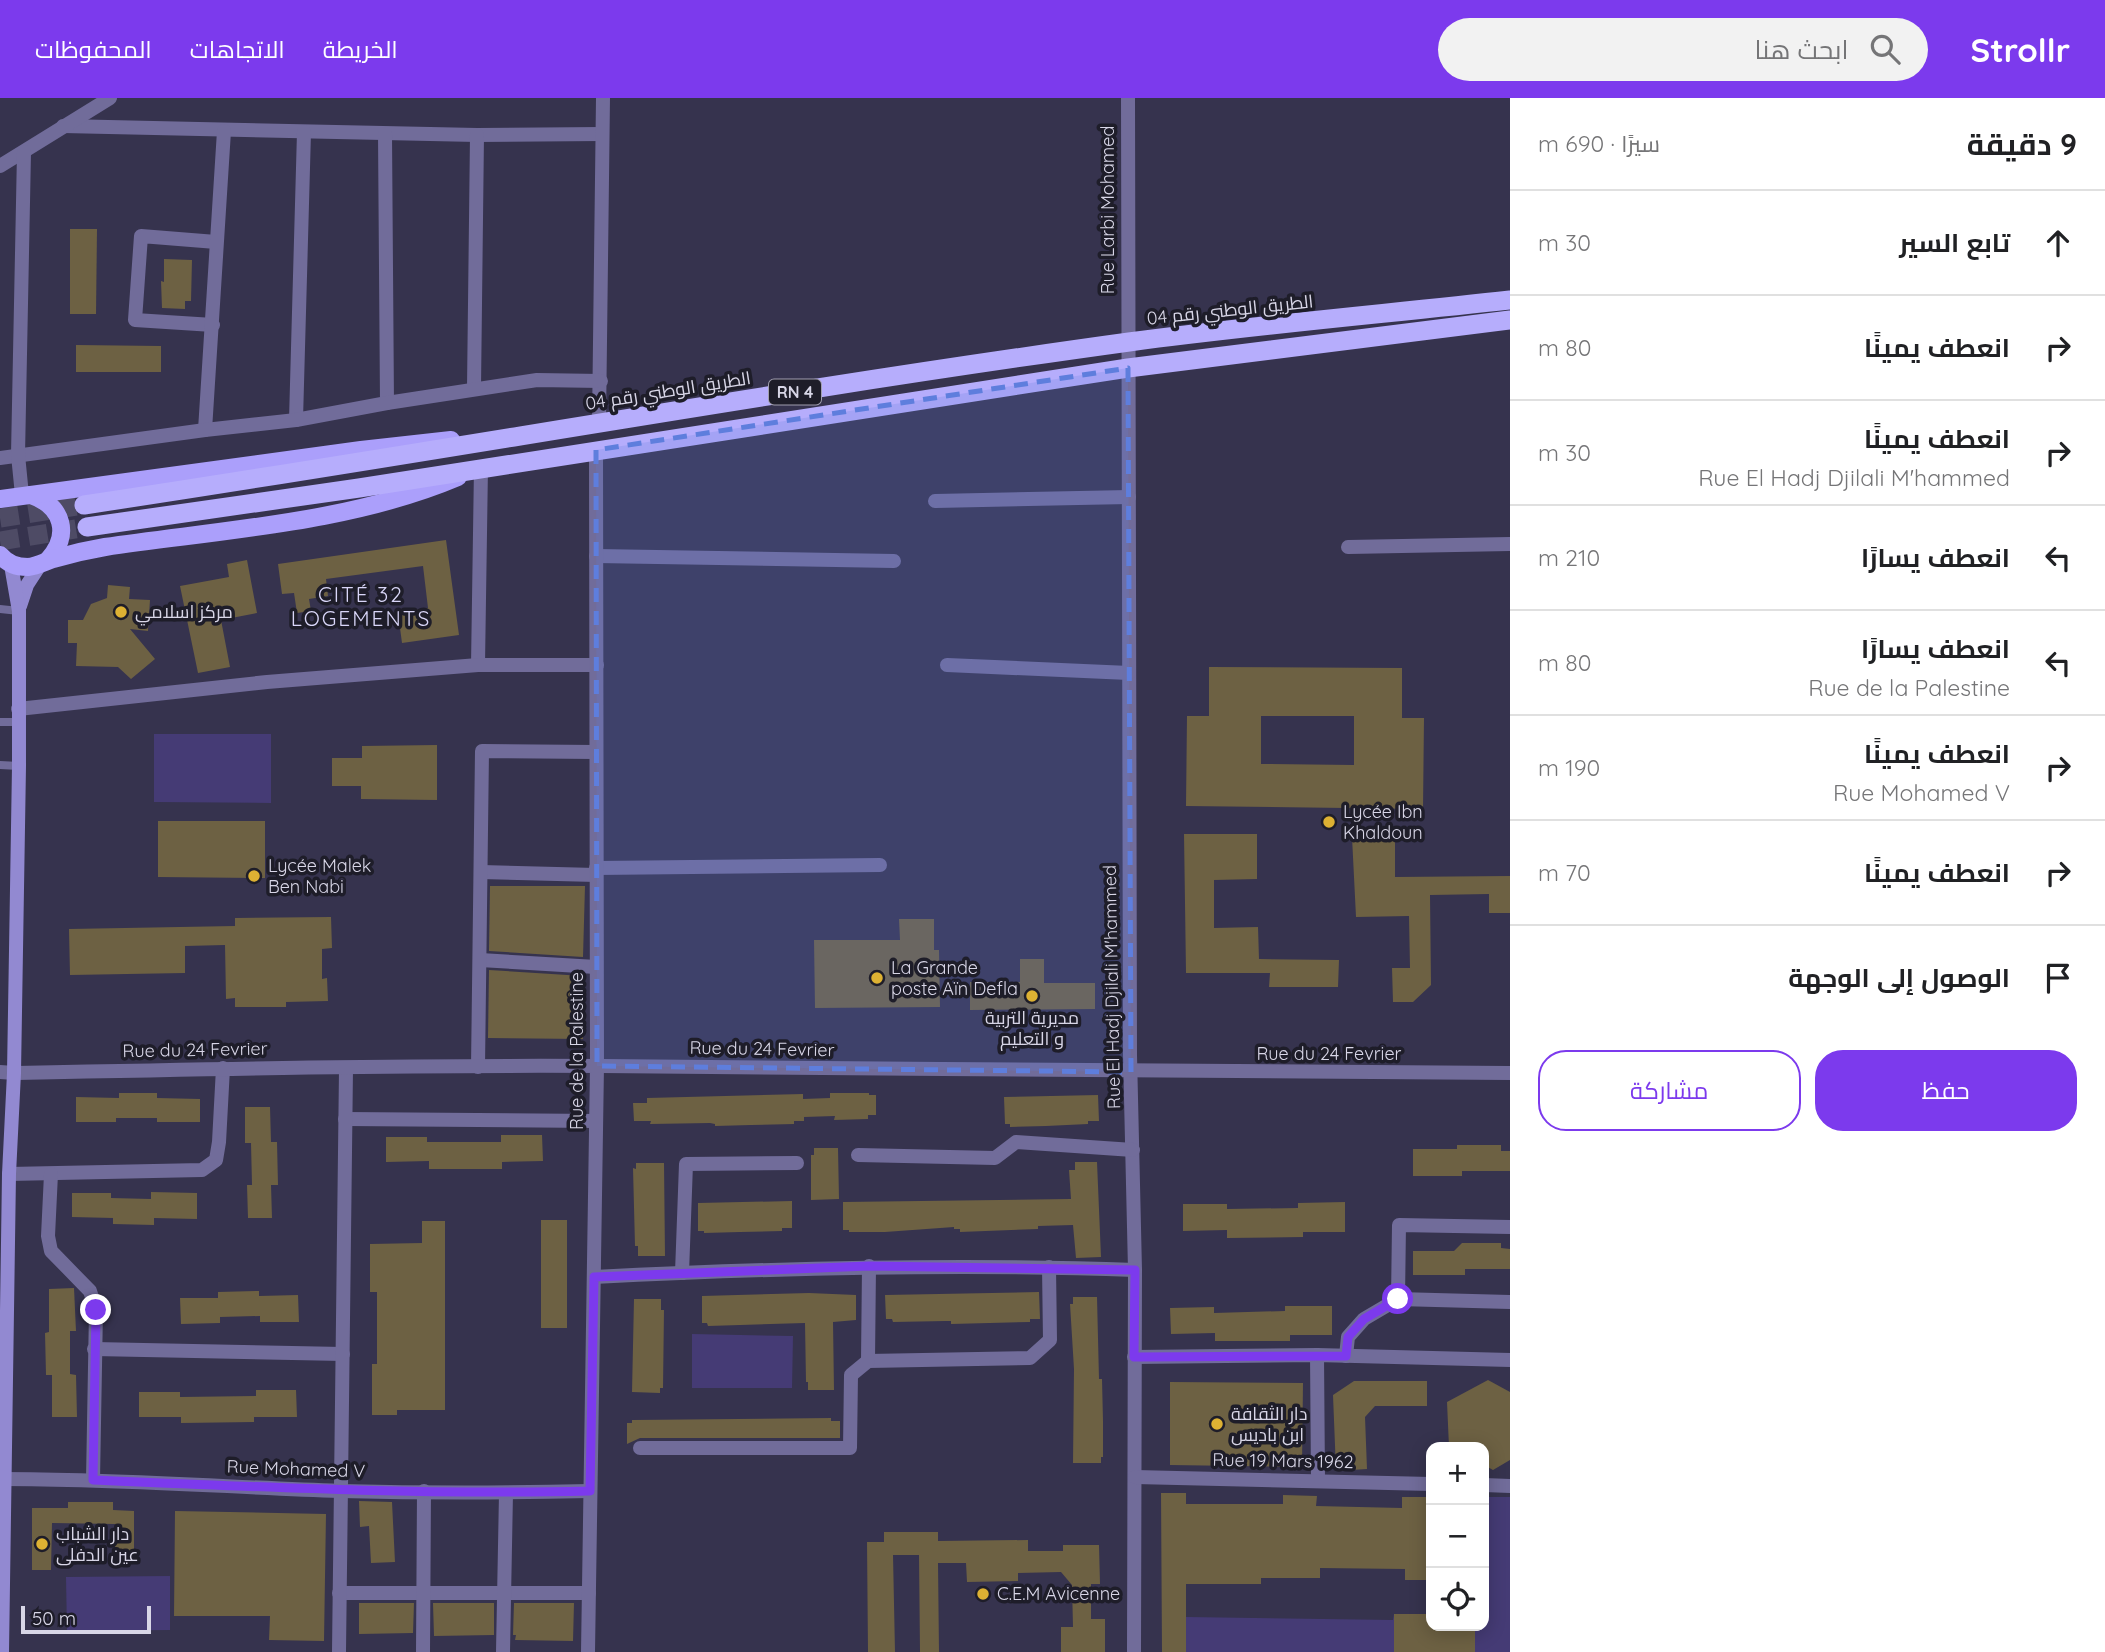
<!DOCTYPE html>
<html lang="ar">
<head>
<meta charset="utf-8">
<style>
  :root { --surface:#fff; --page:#f2f2f2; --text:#202124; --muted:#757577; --line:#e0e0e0; --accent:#7c3aed }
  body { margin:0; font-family:Quicksand,Cairo,sans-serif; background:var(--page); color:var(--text); direction:rtl }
  .controls { position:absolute; right:21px; bottom:21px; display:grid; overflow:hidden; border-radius:14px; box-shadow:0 4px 18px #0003 }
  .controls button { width:63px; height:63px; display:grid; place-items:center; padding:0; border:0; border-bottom:2px solid var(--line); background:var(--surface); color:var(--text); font:35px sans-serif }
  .scale { position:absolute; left:21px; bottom:18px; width:130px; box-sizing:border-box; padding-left:7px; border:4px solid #d8d6e7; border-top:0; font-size:19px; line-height:24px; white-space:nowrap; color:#d8d6e7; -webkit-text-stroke:5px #1e1d29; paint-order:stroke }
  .stop { position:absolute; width:21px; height:21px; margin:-16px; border:5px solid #7c3aed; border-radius:50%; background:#fff }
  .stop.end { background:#7c3aed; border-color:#fff; box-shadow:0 2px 7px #0008 }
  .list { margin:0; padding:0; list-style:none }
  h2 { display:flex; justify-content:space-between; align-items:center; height:91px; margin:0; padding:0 28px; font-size:30px }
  h2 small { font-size:23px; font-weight:400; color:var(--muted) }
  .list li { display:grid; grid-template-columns:46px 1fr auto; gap:21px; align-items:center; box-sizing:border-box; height:105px; padding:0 28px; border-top:2px solid var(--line) }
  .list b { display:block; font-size:26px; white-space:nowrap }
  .list p { margin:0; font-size:23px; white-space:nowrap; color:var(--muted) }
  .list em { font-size:23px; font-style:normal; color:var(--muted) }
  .actions { display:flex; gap:14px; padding:21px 28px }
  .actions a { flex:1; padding:16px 0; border:2px solid var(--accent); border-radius:28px; text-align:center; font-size:24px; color:var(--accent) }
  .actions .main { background:var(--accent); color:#fff }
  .icon { flex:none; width:38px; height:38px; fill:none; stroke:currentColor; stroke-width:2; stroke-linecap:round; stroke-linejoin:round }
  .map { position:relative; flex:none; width:1510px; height:1554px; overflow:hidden; direction:ltr }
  header { display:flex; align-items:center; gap:42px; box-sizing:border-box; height:98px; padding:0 35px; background:var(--accent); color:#fff }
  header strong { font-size:33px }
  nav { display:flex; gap:38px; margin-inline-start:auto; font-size:24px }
  .search { width:490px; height:63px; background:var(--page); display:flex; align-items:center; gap:18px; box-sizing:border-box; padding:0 24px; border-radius:38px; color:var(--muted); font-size:26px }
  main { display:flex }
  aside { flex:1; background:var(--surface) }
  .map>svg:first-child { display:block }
</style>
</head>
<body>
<header>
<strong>Strollr</strong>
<div class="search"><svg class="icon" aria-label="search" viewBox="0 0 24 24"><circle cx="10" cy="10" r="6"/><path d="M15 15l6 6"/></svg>ابحث هنا</div>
<nav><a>الخريطة</a><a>الاتجاهات</a><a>المحفوظات</a></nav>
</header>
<main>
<aside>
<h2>9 دقيقة<small>سيرًا · 690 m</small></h2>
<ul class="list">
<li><svg class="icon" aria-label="ahead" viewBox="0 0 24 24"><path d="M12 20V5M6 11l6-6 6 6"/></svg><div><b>تابع السير</b></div><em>30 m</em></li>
<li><svg class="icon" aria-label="right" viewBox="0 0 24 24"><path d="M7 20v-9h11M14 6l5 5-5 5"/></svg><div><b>انعطف يمينًا</b></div><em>80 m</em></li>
<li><svg class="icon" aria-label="right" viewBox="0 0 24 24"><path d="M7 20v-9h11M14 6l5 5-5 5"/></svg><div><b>انعطف يمينًا</b><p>Rue El Hadj Djilali M'hammed</p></div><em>30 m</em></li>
<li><svg class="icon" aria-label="left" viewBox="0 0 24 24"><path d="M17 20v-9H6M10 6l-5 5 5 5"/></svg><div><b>انعطف يسارًا</b></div><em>210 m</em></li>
<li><svg class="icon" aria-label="left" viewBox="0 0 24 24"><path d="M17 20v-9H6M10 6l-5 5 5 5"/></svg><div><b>انعطف يسارًا</b><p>Rue de la Palestine</p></div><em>80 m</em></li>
<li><svg class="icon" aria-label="right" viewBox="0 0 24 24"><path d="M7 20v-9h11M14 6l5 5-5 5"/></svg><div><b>انعطف يمينًا</b><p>Rue Mohamed V</p></div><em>190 m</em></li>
<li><svg class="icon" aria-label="right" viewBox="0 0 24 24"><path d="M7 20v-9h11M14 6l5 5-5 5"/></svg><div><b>انعطف يمينًا</b></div><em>70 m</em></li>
<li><svg class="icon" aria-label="arrive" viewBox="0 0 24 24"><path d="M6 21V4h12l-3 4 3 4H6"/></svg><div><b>الوصول إلى الوجهة</b></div></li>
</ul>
<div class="actions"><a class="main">حفظ</a><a>مشاركة</a></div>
</aside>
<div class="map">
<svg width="1510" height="1554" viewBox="0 0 1510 1554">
  <rect width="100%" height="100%" fill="#36334e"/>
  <!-- pitch -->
  <g fill="#453b75">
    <polygon points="154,636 271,636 271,705 154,704"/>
    <polygon points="692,1236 793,1238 792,1290 692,1290"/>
    <polygon points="1484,1399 1510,1399 1510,1554 1186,1554 1186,1519 1393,1522 1394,1516 1431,1516 1431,1528 1484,1528"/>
    <polygon points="170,1478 170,1532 67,1533 66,1479"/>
  </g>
  <!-- building -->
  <g fill="#6d6143" fill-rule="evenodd">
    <polygon points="70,131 97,131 96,216 70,216"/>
    <polygon points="164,161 192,162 191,203 185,203 185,211 162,210 161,183 164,184"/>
    <polygon points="76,247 161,248 161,274 76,274"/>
    <polygon points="446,442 459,537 402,545 398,515 428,510 423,468 326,481 328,498 309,501 311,513 297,515 294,495 282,496 278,466"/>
    <polygon points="247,462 257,515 221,522 230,569 198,575 180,488 229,479 227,466"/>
    <polygon points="108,487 130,489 129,501 150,502 148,533 130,531 155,561 131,581 118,569 76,568 77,545 68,545 68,522 83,522 91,506 107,500"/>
    <path d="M1209,569l193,1v50h22l-1,91 -237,-3 1,-90h22zM1261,618h93v49l-93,-1z"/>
    <polygon points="437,647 437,702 361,701 361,688 332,688 332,660 362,660 362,648"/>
    <polygon points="158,723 265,723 265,780 158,779"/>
    <polygon points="1184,736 1257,736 1257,781 1214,782 1214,830 1258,829 1259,861 1339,862 1338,889 1269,889 1270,875 1186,875"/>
    <polygon points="1395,738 1395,779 1510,778 1510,815 1489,815 1489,796 1430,797 1431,887 1413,904 1393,904 1392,870 1410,870 1409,818 1356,819 1352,739"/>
    <polygon points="490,788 585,788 583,859 489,853"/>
    <polygon points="331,819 332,850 322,851 322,881 327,880 328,903 286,904 286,909 235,909 235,900 226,901 225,847 185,848 185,875 70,877 69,831 235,828 235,820"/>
    <polygon points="899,821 934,821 934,852 939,852 940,909 815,910 814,842 900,842"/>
    <polygon points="1020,861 1044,861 1044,885 1095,885 1095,911 970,912 970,884 1020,884"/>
    <polygon points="489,872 583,878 583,941 488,940"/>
    <polygon points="119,995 157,995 157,1000 200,1001 200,1024 157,1024 157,1020 116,1020 116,1024 76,1024 76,999 119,1000"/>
    <polygon points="830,995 869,995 869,997 876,997 876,1017 868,1017 868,1021 834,1022 835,1018 804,1019 804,1023 794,1023 794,1026 751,1027 715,1028 715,1026 710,1025 650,1026 651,1023 634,1023 633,1005 647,1005 647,1000 803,996 803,1001 830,1000"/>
    <polygon points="1098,997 1099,1023 1088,1023 1088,1026 1046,1028 1010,1029 1010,1026 1005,1026 1004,999"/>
    <polygon points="245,1009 270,1009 271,1044 277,1044 278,1087 271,1087 272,1120 248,1120 247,1087 252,1087 251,1045 245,1045"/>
    <polygon points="501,1037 542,1037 543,1063 502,1064 502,1071 429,1071 429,1063 386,1064 386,1039 427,1039 427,1044 501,1044"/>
    <polygon points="1457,1047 1501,1047 1501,1053 1510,1053 1510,1073 1462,1073 1462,1078 1413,1078 1413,1051 1457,1051"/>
    <polygon points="814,1050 838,1050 839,1101 811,1102 811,1057 814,1057"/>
    <polygon points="1075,1064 1097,1064 1101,1159 1076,1160 1073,1127 1038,1128 1038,1131 960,1134 960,1131 954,1131 954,1129 885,1134 849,1134 849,1132 843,1132 843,1104 1071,1101 1069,1072 1075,1072"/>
    <polygon points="636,1065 664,1065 665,1158 638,1158 638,1148 635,1148 633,1070 636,1071"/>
    <polygon points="151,1094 197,1095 197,1121 154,1120 154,1127 113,1126 113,1120 72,1119 72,1095 111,1095 111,1100 151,1101"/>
    <polygon points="792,1103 792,1130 782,1130 782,1133 740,1134 704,1135 704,1133 698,1133 698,1105"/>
    <polygon points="1345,1104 1345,1134 1303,1134 1303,1139 1227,1140 1227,1132 1183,1133 1183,1106 1227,1106 1227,1111 1298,1110 1298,1105"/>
    <rect x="541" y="1122" width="26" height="108"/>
    <polygon points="422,1123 445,1123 445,1312 397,1312 397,1317 372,1317 372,1266 377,1266 377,1194 370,1194 370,1146 422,1145"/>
    <polygon points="1462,1145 1501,1145 1501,1150 1510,1151 1510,1171 1465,1171 1465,1177 1413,1177 1413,1153 1454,1153"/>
    <polygon points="74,1190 76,1233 70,1233 70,1276 76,1277 77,1319 52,1319 52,1277 46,1277 45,1235 49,1234 49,1191"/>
    <polygon points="259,1193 259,1198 298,1197 299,1224 260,1224 260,1218 220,1219 220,1225 181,1226 180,1200 218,1200 218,1194"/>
    <polygon points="1039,1194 1040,1221 1030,1221 1030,1224 951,1226 951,1223 946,1223 893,1224 892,1221 886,1221 885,1197"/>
    <polygon points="809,1195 856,1197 856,1222 833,1224 834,1292 808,1292 808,1284 806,1284 805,1225 708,1228 707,1225 702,1225 702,1198"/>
    <polygon points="1073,1199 1097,1199 1099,1281 1102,1281 1103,1323 1103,1359 1101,1359 1101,1365 1073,1365 1074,1271 1070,1206 1073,1206"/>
    <polygon points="634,1201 661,1201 661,1212 664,1212 663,1290 660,1290 660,1295 632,1294"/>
    <polygon points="1285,1208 1332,1208 1332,1237 1290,1237 1290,1243 1215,1243 1215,1235 1171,1236 1170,1210 1214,1209 1214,1215 1285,1213"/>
    <polygon points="1488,1282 1510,1294 1510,1362 1493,1372 1484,1367 1484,1349 1449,1349 1447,1304"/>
    <polygon points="1354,1283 1427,1283 1427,1308 1375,1308 1365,1319 1367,1371 1336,1373 1333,1297"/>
    <polygon points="1170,1284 1303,1285 1302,1369 1170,1367"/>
    <polygon points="256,1292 296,1292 297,1319 254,1319 254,1324 181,1325 181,1319 139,1319 139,1294 180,1294 180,1299 256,1298"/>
    <polygon points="831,1320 831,1323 840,1323 840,1340 640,1340 627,1346 627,1325 632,1325 632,1322"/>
    <polygon points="1161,1395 1186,1395 1186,1406 1283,1406 1283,1397 1317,1398 1316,1408 1402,1410 1402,1399 1431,1399 1431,1482 1405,1482 1405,1471 1320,1470 1320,1480 1261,1480 1261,1486 1186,1486 1186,1554 1162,1554"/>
    <polygon points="359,1403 392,1404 395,1464 371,1465 369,1428 360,1429"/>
    <polygon points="68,1404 113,1404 113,1412 134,1413 134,1465 115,1465 115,1426 52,1425 51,1472 32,1472 32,1410 68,1410"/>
    <polygon points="175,1413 326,1416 324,1543 269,1542 270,1518 174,1518"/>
    <polygon points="884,1434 938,1434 938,1443 1028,1442 1028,1453 1063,1453 1063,1447 1099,1447 1100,1486 1091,1486 1091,1521 1105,1521 1105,1554 1061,1554 1061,1529 1073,1529 1072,1487 1061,1474 1018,1475 1018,1483 967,1484 966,1465 938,1465 939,1554 920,1554 919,1457 893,1457 895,1554 868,1554 867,1444 884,1444"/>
    <polygon points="359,1505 414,1505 413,1535 359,1536"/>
    <polygon points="433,1505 494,1505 494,1537 434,1538"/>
    <polygon points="514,1505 574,1505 573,1543 515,1542 516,1537 513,1537"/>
    <polygon points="1394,1516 1431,1516 1431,1528 1475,1528 1475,1554 1394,1554"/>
  </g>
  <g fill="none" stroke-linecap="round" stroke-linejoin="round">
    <!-- trunk-tunnel -->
    <g stroke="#4e4b65" stroke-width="19" stroke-dasharray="19 10" stroke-linecap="butt">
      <polyline points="0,420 84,407"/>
      <polyline points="0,443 87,429"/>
    </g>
    <!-- service -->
    <g stroke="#716c9a" stroke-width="8">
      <polyline points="0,511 19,513"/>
      <polyline points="0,624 18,624"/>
      <polyline points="0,667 19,668"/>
    </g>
    <!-- minor -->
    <g stroke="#716c9a" stroke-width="14">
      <polyline points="1128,0 1130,957 1135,1172 1134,1554"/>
      <polyline points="63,28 477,37 602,36"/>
      <polyline points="385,36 387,305"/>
      <polyline points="0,68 110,0"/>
      <polyline points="213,227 135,222 141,138 216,144"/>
      <polyline points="474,290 477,37"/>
      <polyline points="296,322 304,34"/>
      <polyline points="599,325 603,0"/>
      <polyline points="205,332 224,33"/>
      <polyline points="0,360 205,332 296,322 387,305 537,282 601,283"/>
      <polyline points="22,397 18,357 24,54"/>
      <polyline points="935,403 1129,399"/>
      <polyline points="1348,449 1510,446"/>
      <polyline points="596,458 894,463"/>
      <polyline points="478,567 481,369"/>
      <polyline points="947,567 1129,575"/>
      <polyline points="18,611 267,584 478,567 597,567"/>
      <polyline points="596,770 880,767"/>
      <polyline points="481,774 596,777"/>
      <polyline points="480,862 596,869"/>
      <polyline points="478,969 482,653 596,654"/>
      <polyline points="0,974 14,975"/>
      <polyline points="345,1021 596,1023"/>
      <polyline points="858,1057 995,1060 1016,1044 1133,1052"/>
      <polyline points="9,1076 202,1072 216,1062 219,1044 223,970"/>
      <polyline points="51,1076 48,1138 51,1153 90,1193 96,1212 93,1382"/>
      <polyline points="682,1175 686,1066 797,1065"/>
      <path d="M594,1179c181,-9 361,-14 541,-7"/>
      <polyline points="1398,1201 1510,1204"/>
      <polyline points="94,1251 343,1256"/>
      <polyline points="1317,1257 1318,1382"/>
      <polyline points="1346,1258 1348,1239 1364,1221 1398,1201 1399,1127 1510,1129"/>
      <polyline points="1134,1259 1317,1257 1510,1262"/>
      <polyline points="868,1263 1030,1260 1050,1242 1049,1169"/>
      <polyline points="640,1350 850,1350 851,1277 868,1263 869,1168"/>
      <polyline points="1135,1379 1431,1386"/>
      <path d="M0,1381c114,0 227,8 340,12 83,2 167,2 250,0"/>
      <polyline points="1484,1387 1510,1388"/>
      <polyline points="339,1495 589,1495"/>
      <polyline points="339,1554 346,971"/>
      <polyline points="423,1554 424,1393"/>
      <polyline points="503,1554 506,1395"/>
      <polyline points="588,1554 597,968 596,352"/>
    </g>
    <!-- tertiary -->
    <path stroke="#716c9a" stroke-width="14" d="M14,975c196,-4 391,-8 587,-7 303,2 606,7 909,7"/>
    <!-- secondary -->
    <g stroke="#9289d1" stroke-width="14">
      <polyline points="20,508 27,487 40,467"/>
      <polyline points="2,1554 9,1076 14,975 19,668 19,513 11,467"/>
    </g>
    <!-- primary -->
    <g stroke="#ab9ffb" stroke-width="18">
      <path d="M31,397c32,11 40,40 17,65"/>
      <polyline points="0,401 361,352 451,342"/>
      <path d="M0,457c8,9 16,12 28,12 9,-1 16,-5 25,-8 17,-5 34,-9 52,-12 115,-17 245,-24 353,-70"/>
    </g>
    <!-- trunk -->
    <g stroke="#b6adfc" stroke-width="19">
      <path d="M84,407c348,-52 695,-115 1045,-163 126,-17 254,-28 381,-42"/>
      <polyline points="87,429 359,390 1128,270 1510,222"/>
    </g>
  </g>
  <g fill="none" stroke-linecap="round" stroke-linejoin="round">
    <!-- route -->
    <path stroke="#7c3aed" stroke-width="9" d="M96,1212l-3,170c166,7 331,15 497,11l4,-214 275,-11 266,4 -1,87 212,-1 2,-19 16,-18 34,-20"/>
  </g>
  <!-- marked area -->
  <path fill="#5e7edd" fill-opacity="0.2" stroke="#5e7edd" stroke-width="5" stroke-dasharray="14 9" stroke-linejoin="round" d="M1128,270l3,704 -534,-6 -1,-616z"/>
  <!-- markers -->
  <g fill="#ddb133" stroke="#1e1d29" stroke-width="2.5">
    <circle cx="121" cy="514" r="7"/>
    <circle cx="1329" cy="724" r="7"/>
    <circle cx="254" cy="778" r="7"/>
    <circle cx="877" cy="880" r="7"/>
    <circle cx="1032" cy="898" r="7"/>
    <circle cx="1217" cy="1326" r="7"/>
    <circle cx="42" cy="1446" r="7"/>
    <circle cx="983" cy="1496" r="7"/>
  </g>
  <g text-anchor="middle" stroke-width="7" stroke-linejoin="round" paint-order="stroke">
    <!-- shield labels -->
    <rect fill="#1e1d29" stroke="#a09eae" stroke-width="2" x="769" y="281.5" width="52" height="25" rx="5"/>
    <g font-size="16" font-weight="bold" fill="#d8d6e7">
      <text x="795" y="300">RN 4</text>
    </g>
    <!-- street labels -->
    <g font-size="18" fill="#d8d6e7" stroke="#1e1d29">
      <text transform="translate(1108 112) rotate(-90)" y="6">Rue Larbi Mohamed</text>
      <text transform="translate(1230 212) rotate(-6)" y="6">الطريق الوطني رقم 04</text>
      <text transform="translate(668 293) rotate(-9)" y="6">الطريق الوطني رقم 04</text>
      <text transform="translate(1112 889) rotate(-91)" y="6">Rue El Hadj Djilali M'hammed</text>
      <text transform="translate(762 951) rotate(1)" y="6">Rue du 24 Fevrier</text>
      <text transform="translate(195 952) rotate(-1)" y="6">Rue du 24 Fevrier</text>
      <text transform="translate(577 953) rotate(-90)" y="6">Rue de la Palestine</text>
      <text x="1329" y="962">Rue du 24 Fevrier</text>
      <text transform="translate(1283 1363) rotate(1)" y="6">Rue 19 Mars 1962</text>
      <text transform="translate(296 1371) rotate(2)" y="6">Rue Mohamed V</text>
    </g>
    <!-- poi labels -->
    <g font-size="18" fill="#d8d6e7" stroke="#1e1d29" text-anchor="start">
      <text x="135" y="520">مركز اسلامي</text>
      <text x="1343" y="720">Lycée Ibn<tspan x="1343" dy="21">Khaldoun</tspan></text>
      <text x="268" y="774">Lycée Malek<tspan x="268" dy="21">Ben Nabi</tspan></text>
      <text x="891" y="876">La Grande<tspan x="891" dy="21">poste Aïn Defla</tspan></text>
      <text x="1032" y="926" text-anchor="middle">مديرية التربية<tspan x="1032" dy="21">و التعليم</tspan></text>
      <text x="1231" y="1322">دار الثقافة<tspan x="1231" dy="21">ابن باديس</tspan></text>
      <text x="56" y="1442">دار الشباب<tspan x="56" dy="21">عين الدفلى</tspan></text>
      <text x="997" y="1502">C.E.M Avicenne</text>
    </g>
    <!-- quarter labels -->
    <g font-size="21" letter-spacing="2" fill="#d9d6f8" stroke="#1e1d29">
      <text x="361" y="504">CITÉ 32<tspan x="361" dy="24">LOGEMENTS</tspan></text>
    </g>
  </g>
</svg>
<div class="controls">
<button>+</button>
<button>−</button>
<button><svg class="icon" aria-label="locate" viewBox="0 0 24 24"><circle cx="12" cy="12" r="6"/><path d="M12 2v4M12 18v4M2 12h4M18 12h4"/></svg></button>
</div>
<div class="scale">50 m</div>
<div class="stop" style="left:1398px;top:1201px"></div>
<div class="stop end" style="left:96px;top:1212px"></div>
</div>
</main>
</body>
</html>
